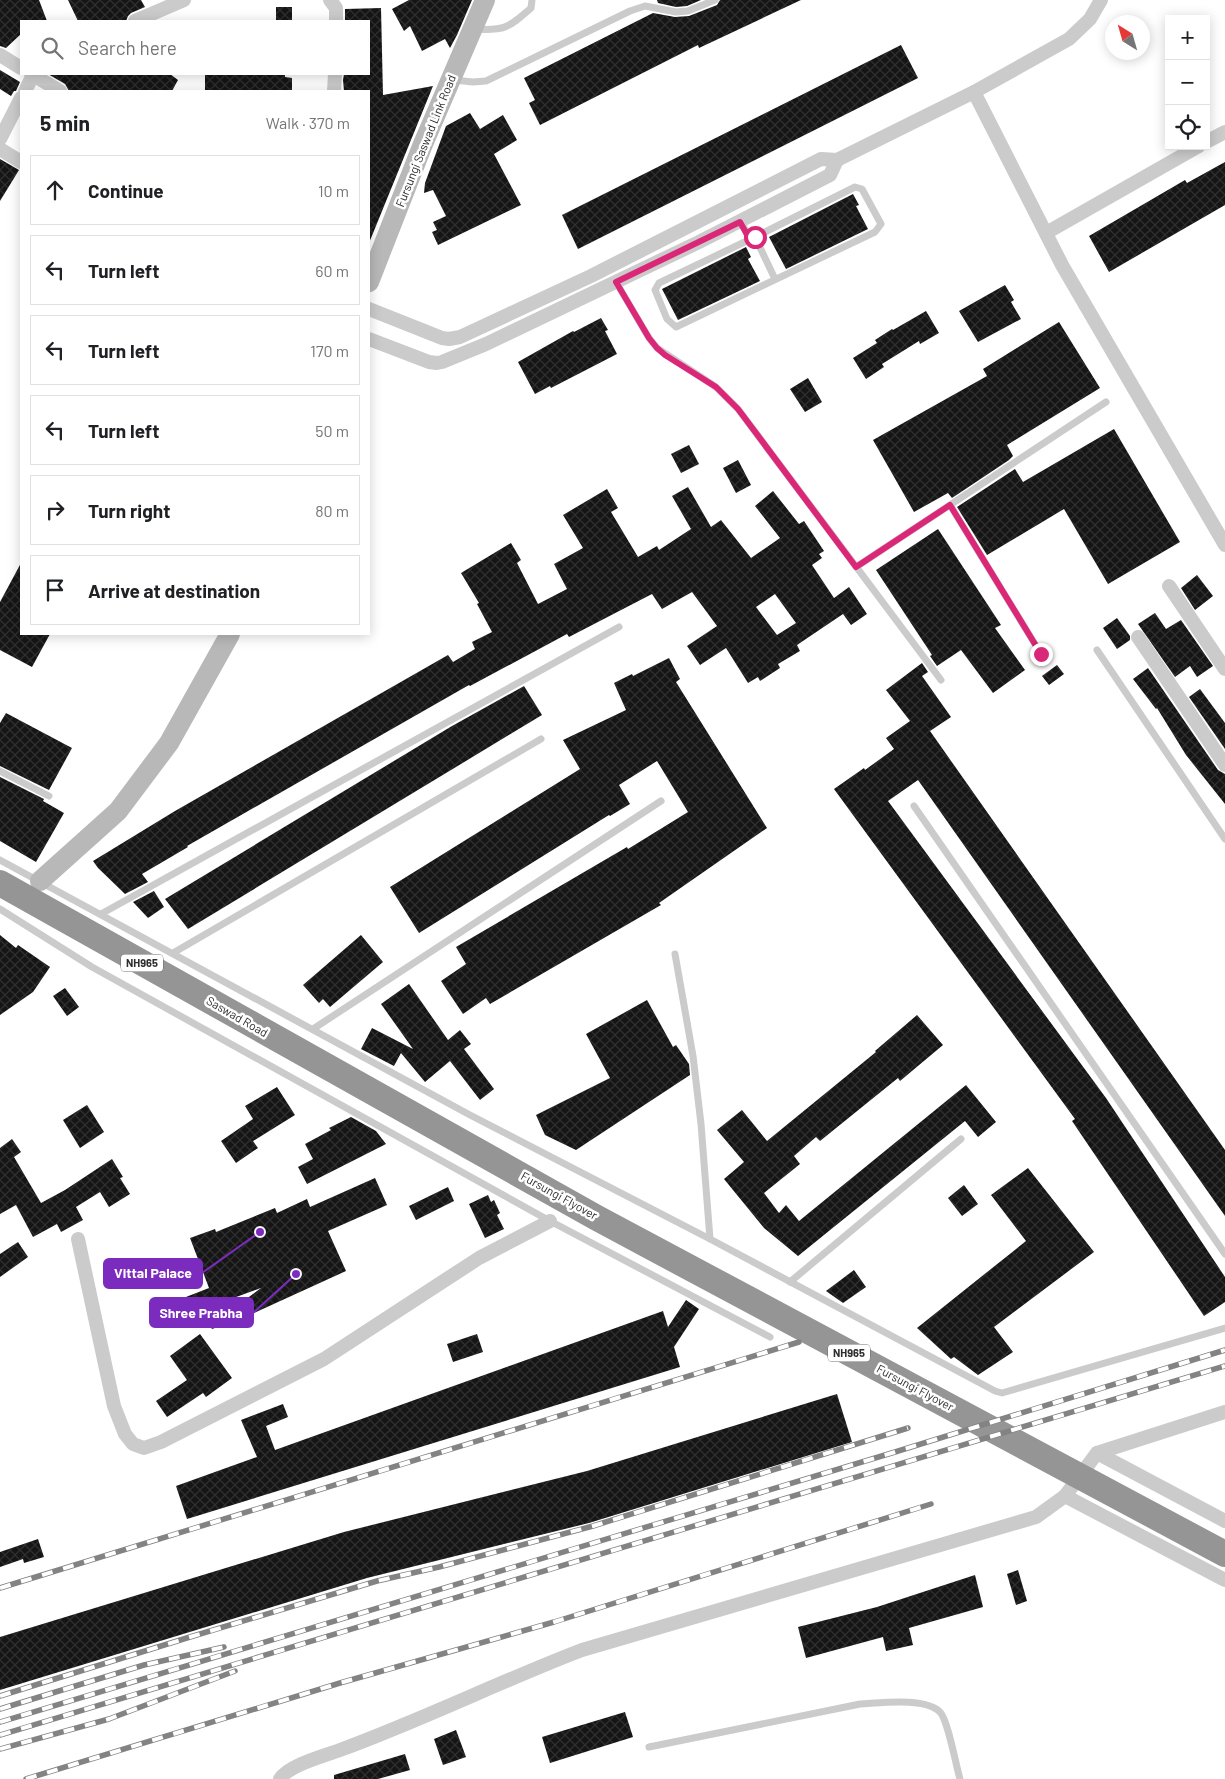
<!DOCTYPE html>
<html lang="en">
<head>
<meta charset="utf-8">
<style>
  :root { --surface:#fff; --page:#f2f2f2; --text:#202124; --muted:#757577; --line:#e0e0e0 }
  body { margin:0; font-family:Barlow,sans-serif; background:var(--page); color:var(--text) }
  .controls { position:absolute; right:15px; top:15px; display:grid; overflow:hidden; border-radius:0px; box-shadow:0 2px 12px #0003 }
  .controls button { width:45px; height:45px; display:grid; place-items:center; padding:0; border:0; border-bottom:1px solid var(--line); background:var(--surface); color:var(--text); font:25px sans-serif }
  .compass { position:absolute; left:1105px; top:15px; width:45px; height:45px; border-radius:50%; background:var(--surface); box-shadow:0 2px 12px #0003; rotate:323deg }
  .stop { position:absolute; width:15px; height:15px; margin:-11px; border:4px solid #db2777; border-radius:50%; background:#fff }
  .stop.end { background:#db2777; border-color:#fff; box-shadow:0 1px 5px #0008 }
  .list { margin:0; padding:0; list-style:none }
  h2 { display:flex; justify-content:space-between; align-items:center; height:65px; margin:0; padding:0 20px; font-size:21px }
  h2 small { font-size:16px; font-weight:400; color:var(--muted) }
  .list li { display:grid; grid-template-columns:32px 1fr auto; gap:15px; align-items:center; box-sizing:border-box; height:70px; margin:0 10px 10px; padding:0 10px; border:1px solid var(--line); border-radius:0px }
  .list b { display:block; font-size:19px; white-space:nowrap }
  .list em { font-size:16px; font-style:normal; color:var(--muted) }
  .icon { flex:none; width:28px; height:28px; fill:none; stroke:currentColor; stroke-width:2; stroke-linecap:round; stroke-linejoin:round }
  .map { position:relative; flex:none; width:1225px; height:1779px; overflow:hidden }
  .search { position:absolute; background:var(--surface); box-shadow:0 2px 12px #0003; left:20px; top:20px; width:350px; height:55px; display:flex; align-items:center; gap:12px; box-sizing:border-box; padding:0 18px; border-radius:0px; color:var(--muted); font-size:19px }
  .panel { position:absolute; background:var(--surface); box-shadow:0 2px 12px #0003; left:20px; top:90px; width:350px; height:545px; border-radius:0px }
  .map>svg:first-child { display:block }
</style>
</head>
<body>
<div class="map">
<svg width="1225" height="1779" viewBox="0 0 1225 1779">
  <defs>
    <pattern id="building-cross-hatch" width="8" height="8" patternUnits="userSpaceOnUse" patternTransform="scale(1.25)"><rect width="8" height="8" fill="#151515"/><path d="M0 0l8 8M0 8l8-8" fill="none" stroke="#2f2f2f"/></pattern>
  </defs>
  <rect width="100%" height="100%" fill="#fff"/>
  <!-- building -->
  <g fill="url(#building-cross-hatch)" fill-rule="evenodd">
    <polygon points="0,0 39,0 47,21 21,21 21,34 6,48 0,46"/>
    <polygon points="68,0 141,0 145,7 131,13 128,16 126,21 78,21"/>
    <polygon points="409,0 472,0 457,35 450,48 445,39 422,51 410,26 404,31 392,9"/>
    <polygon points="657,0 701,0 687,6 676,7 658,3"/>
    <polygon points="720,0 801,0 699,48 698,45 540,125 529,103 535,100 524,78 653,13 675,17 689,16 717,5"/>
    <rect x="276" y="7" width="16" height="14"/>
    <polygon points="381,8 383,95 433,86 369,243 369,91 344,91 343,80 344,74 369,74 369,21 345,21 345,9"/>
    <polygon points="901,45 918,78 578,249 562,215"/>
    <polygon points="0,70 20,82 16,91 14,91 11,96 0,89"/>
    <polygon points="48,74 170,74 178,80 172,91 69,91 65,84"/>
    <polygon points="205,74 285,74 285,77 292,78 292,91 205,91"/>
    <polygon points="470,113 480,129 503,115 517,140 494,154 521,205 438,245 432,232 437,230 433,222 446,216 433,190 424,193 425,183 446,126"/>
    <polygon points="0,159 19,170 0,201"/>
    <polygon points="1225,162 1225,205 1109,272 1089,236 1185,180 1187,183"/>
    <polygon points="853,194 859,205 856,206 868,229 786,269 769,237"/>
    <polygon points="746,247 751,257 748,259 760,281 678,320 662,289"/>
    <polygon points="1005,285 1014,300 1011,302 1021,319 978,342 959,311"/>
    <polygon points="926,311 939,333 920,344 919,341 882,364 884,367 866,379 853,358 877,343 875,340 892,329 893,330"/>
    <polygon points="601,318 608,330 605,331 617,354 551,388 550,386 535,394 518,362 573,331 574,332"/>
    <polygon points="1059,322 1100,388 1007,445 1013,456 1009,460 952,498 948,493 914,512 873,440 987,376 983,369"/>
    <polygon points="808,378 822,402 805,412 790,389"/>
    <polygon points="1114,429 1180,542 1108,584 1064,509 987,555 957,507 1015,469 1023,482"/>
    <polygon points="689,445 699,464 681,473 671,454"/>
    <polygon points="738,460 751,485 736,493 723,468"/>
    <path d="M688,487l23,40 10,-7 30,38 29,-20 -25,-32 18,-15 26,33 5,-3 20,30 -5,3 3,4 -10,7 22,33 15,-11 18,27 -16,11 -8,-11 -46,31 3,6 -22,13 2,4 -20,13 -2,-4 -10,6 -22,-35 -26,17 -13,-19 30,-20 -25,-34 -30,17 -10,-15 -83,43 -2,-3 -97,52 -1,-1 -282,161 1,1 -46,27 6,8 -23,12 -27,-26 -5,-7 82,-50 273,-156 5,7 22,-13 -3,-7 20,-10 -15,-28 2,-1 -18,-30 50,-30 10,17 -4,3 21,41 29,-15 -13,-25 29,-16 -20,-33 44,-26 11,19 -7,4 27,45 19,-11 2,4 32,-21 -19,-33zM775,594l21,29 -19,12 -21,-28z"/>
    <polygon points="938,529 1001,625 995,628 1025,670 993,693 961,650 937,666 930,656 932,655 876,570"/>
    <polygon points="21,563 21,634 50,634 32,667 0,650 0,602"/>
    <polygon points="1197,575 1213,596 1195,610 1181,588"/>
    <polygon points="1155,613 1166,629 1181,620 1213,666 1197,677 1190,666 1175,677 1138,624"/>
    <polygon points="1117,618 1130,636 1130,640 1117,649 1103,628"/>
    <polygon points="669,658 680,679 676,682 767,828 659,903 661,905 490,1004 486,998 463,1014 441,981 466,964 456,947 627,847 628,849 688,812 657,761 619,785 630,804 610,816 609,815 419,933 390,887 580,769 563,740 626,710 614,683 632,674 633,676"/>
    <polygon points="922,663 928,672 922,676 951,717 930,731 1225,1150 1225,1216 918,780 888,801 1106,1098 1225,1277 1225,1302 1204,1316 1072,1121 1075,1119 834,789 864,768 865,770 894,749 886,738 910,721 886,690"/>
    <polygon points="1057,665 1064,674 1049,685 1042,676"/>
    <polygon points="1148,668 1218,770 1225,774 1225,804 1186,755 1157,708 1156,709 1133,679"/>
    <polygon points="524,686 542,715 188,929 165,899 452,726"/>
    <polygon points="1200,689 1225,723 1225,749 1189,697"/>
    <polygon points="6,713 72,748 49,790 0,766 0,723"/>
    <polygon points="0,777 44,799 43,801 64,813 36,862 0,841"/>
    <polygon points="154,891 164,907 148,918 133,902"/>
    <polygon points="0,935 16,948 18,945 50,967 33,992 0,1015"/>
    <polygon points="361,935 383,962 330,1007 323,999 319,1003 303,985"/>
    <polygon points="409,984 448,1040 460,1030 471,1044 464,1049 494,1089 480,1100 450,1061 425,1082 401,1053 394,1066 361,1049 372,1028 413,1049 381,1004"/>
    <polygon points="65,988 79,1007 67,1016 53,996"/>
    <polygon points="647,1000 673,1047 676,1045 689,1064 690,1075 576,1150 545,1135 536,1115 610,1078 586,1034"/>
    <polygon points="917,1015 943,1045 900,1081 898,1078 820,1141 816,1137 794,1156 800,1164 764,1193 779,1213 786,1205 799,1221 966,1085 996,1122 978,1137 965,1121 798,1256 764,1228 724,1179 744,1162 717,1130 742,1110 767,1141 876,1052 875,1051"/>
    <polygon points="277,1087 295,1115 253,1141 258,1148 236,1163 221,1141 253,1119 245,1106"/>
    <polygon points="87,1105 104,1132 80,1148 63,1120"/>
    <polygon points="351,1117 376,1131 386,1144 307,1184 298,1167 313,1159 305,1144 331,1130 329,1128"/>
    <polygon points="12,1139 21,1152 14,1157 41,1203 65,1190 112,1159 123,1177 120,1178 130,1194 109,1207 100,1192 76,1207 83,1220 61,1232 57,1224 33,1237 16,1205 0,1214 0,1148"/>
    <polygon points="1028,1168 1094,1252 994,1327 1013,1352 978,1375 954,1357 951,1359 917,1328 1026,1241 991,1195"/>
    <polygon points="375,1178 387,1205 328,1231 346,1271 243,1318 212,1329 210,1326 261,1288 179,1318 173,1302 209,1288 190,1238 215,1229 216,1232 275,1208 277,1213 307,1199 310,1207"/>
    <polygon points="964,1185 978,1204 962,1216 948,1198"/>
    <polygon points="448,1187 454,1201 416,1220 409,1206"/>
    <polygon points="488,1195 491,1202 494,1200 500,1213 497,1215 504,1229 485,1238 469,1204"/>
    <polygon points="18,1242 28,1257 0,1277 0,1254"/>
    <polygon points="854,1270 866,1287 843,1303 826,1291"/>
    <polygon points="686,1300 699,1309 674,1347 680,1367 187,1519 176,1486 257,1457 241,1420 283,1404 288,1417 266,1426 275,1450 663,1311 668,1327"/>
    <polygon points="200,1334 232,1378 206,1397 203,1393 167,1417 156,1401 187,1380 170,1356"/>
    <polygon points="477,1334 483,1352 453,1362 447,1344"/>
    <polygon points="837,1394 852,1442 589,1523 367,1578 0,1690 0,1637 344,1532 587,1471"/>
    <polygon points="38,1539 44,1557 24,1563 23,1559 0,1567 0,1552"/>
    <polygon points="1018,1570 1027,1601 1016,1605 1007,1574"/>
    <polygon points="975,1575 983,1607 909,1628 913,1645 886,1651 883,1637 806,1658 798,1627 877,1607"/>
    <polygon points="625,1712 633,1737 550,1763 542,1737"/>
    <polygon points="456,1730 466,1757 443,1765 434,1739"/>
    <polygon points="405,1754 410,1770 378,1779 334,1779 334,1775"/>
  </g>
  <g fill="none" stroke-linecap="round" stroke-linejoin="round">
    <!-- lane -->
    <g stroke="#cbcbcb" stroke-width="7">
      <path d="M474,29c31,2 34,-1 57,-21l1,-8"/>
      <polyline points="454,80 473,82 486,81 630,11 645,6 676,12 688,11 715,0"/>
      <polyline points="741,221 750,240"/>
      <polyline points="755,237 659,283 655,290 667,319 676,327 875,232 881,224 862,189 855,187 755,237 775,279"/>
      <polyline points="616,282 649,338 657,348 716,387 738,409 941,680"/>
      <polyline points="950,505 1041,654"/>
      <polyline points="856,567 1106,402"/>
      <polyline points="1097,650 1225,839"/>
      <polyline points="0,771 49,796"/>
      <polyline points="914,806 1225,1254"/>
      <polyline points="0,860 470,1115 710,1239"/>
      <polyline points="0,909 92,967 550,1221 770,1337"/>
      <polyline points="101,914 619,627"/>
      <polyline points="173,953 541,739"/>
      <polyline points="675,954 693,1056 701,1124 710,1239 995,1391 1002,1393 1225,1328"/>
      <polyline points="313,1029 661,801"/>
      <polyline points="790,1282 961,1139"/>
      <path d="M649,1747l211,-43c21,-1 65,-7 80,8 8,8 16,54 20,67"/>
    </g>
    <!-- street -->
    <g stroke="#cbcbcb" stroke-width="14">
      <polyline points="330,0 336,8 336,21"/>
      <polyline points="135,21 184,0"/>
      <polyline points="0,55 21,68"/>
      <polyline points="35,74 33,75 60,91"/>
      <polyline points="25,91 33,75 31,74"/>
      <polyline points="334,91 335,74"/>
      <polyline points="974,92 1069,39 1090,19 1101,0"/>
      <polyline points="0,139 21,98"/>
      <polyline points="1206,142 1225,132"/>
      <polyline points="0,149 21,162"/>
      <polyline points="1046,233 1199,146"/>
      <polyline points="369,309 442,338 449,339 460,337 591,276 821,159 837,160 974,92 1062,265 1225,545"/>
      <polyline points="369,339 429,362 437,363 442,362 486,344 699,242 830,175 837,160"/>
      <polyline points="1169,586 1225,669"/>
      <polyline points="1138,637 1225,765"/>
      <polyline points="78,1239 114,1406 125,1434 133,1444 144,1448 161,1442 324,1359 479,1258 550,1221"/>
      <polyline points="1097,1453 1225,1521"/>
      <polyline points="1065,1496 1225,1580"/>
      <path d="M280,1779c9,-14 44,-23 60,-29 82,-30 161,-69 242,-100l454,-133 29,-21 32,-43 128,-41"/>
    </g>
    <!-- secondary -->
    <g stroke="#b8b8b8" stroke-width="20">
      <polyline points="369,282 423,144 485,0"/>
      <polyline points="40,881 118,811 169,743 230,634"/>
    </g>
    <!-- highway -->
    <polyline stroke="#959595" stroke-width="26" points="0,883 597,1218 1225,1554"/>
    <!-- rail casing -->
    <g stroke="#838383" stroke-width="5.5">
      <g id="rail">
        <polyline points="0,1588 799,1342"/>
        <polyline points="0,1696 190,1637 377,1581 439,1567 593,1526 908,1428"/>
        <polyline points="0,1709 144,1665 224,1647"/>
        <polyline points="0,1722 895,1452 1225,1350"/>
        <polyline points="0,1735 1225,1366"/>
        <polyline points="0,1749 109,1719 235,1671"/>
        <polyline points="26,1779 340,1683 554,1622 931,1504"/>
      </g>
    </g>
    <!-- rail -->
    <use href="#rail" stroke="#fff" stroke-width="4" stroke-dasharray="11" stroke-linecap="butt"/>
  </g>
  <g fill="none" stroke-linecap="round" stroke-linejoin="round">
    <!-- route -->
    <polyline stroke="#db2777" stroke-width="6" points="755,237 750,240 740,222 616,282 649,338 657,348 665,355 716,387 738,409 856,567 950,505 1041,654"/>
  </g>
  <g text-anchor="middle" stroke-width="5" stroke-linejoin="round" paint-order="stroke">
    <!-- shield labels -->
    <g fill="#fff" stroke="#6d6d6d" stroke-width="1">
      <rect x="121" y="954.5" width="42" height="17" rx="4"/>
      <rect x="828" y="1344.5" width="42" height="17" rx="4"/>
    </g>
    <g font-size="11" font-weight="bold" fill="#2e2e2e">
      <text x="142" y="967">NH965</text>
      <text x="849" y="1357">NH965</text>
    </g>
    <!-- street labels -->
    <g font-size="12" fill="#2e2e2e" stroke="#fff">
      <text transform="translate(426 141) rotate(-68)" y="4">Fursungi Saswad Link Road</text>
      <text transform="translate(237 1017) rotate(30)" y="4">Saswad Road</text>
      <text transform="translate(559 1196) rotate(29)" y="4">Fursungi Flyover</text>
      <text transform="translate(915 1388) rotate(28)" y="4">Fursungi Flyover</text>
    </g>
  </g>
  <!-- callouts -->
  <path fill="none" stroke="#7b2cbf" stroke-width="2" d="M260 1232L202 1273M296 1274L253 1313"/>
  <g fill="#7b2cbf" stroke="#fff" stroke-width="2">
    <circle cx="260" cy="1232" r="5"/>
    <circle cx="296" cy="1274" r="5"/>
  </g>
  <g fill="#7b2cbf" stroke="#7b2cbf" stroke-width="2">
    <rect x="104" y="1259" width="98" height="29" rx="5"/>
    <rect x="150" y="1298" width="103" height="29" rx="5"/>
  </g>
  <g font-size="14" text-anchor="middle" font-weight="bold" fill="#fff">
    <text x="153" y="1278">Vittal Palace</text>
    <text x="201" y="1318">Shree Prabha</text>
  </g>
</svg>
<div class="controls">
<button>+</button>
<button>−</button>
<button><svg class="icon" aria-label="locate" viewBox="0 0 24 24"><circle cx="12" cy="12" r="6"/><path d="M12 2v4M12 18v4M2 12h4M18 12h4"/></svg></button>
</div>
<svg class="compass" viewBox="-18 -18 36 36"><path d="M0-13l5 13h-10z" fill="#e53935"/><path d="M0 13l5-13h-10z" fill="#757577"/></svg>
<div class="stop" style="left:755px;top:237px"></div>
<div class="stop end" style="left:1041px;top:654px"></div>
<div class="search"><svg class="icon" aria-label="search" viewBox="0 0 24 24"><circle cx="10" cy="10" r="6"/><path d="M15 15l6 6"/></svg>Search here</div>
<section class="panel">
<h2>5 min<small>Walk · 370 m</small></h2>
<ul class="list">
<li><svg class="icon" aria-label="ahead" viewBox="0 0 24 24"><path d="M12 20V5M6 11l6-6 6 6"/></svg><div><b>Continue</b></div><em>10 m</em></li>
<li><svg class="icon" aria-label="left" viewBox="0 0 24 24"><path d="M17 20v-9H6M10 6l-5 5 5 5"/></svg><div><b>Turn left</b></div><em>60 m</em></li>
<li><svg class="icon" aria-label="left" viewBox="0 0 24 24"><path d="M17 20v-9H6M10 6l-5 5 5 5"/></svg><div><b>Turn left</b></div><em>170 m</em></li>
<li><svg class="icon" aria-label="left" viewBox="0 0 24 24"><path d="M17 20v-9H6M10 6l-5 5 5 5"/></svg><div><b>Turn left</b></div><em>50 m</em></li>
<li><svg class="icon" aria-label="right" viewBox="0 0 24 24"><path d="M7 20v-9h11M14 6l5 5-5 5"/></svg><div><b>Turn right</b></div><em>80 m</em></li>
<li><svg class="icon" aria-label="arrive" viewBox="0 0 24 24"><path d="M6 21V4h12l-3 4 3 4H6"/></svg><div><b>Arrive at destination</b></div></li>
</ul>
</section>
</div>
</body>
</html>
